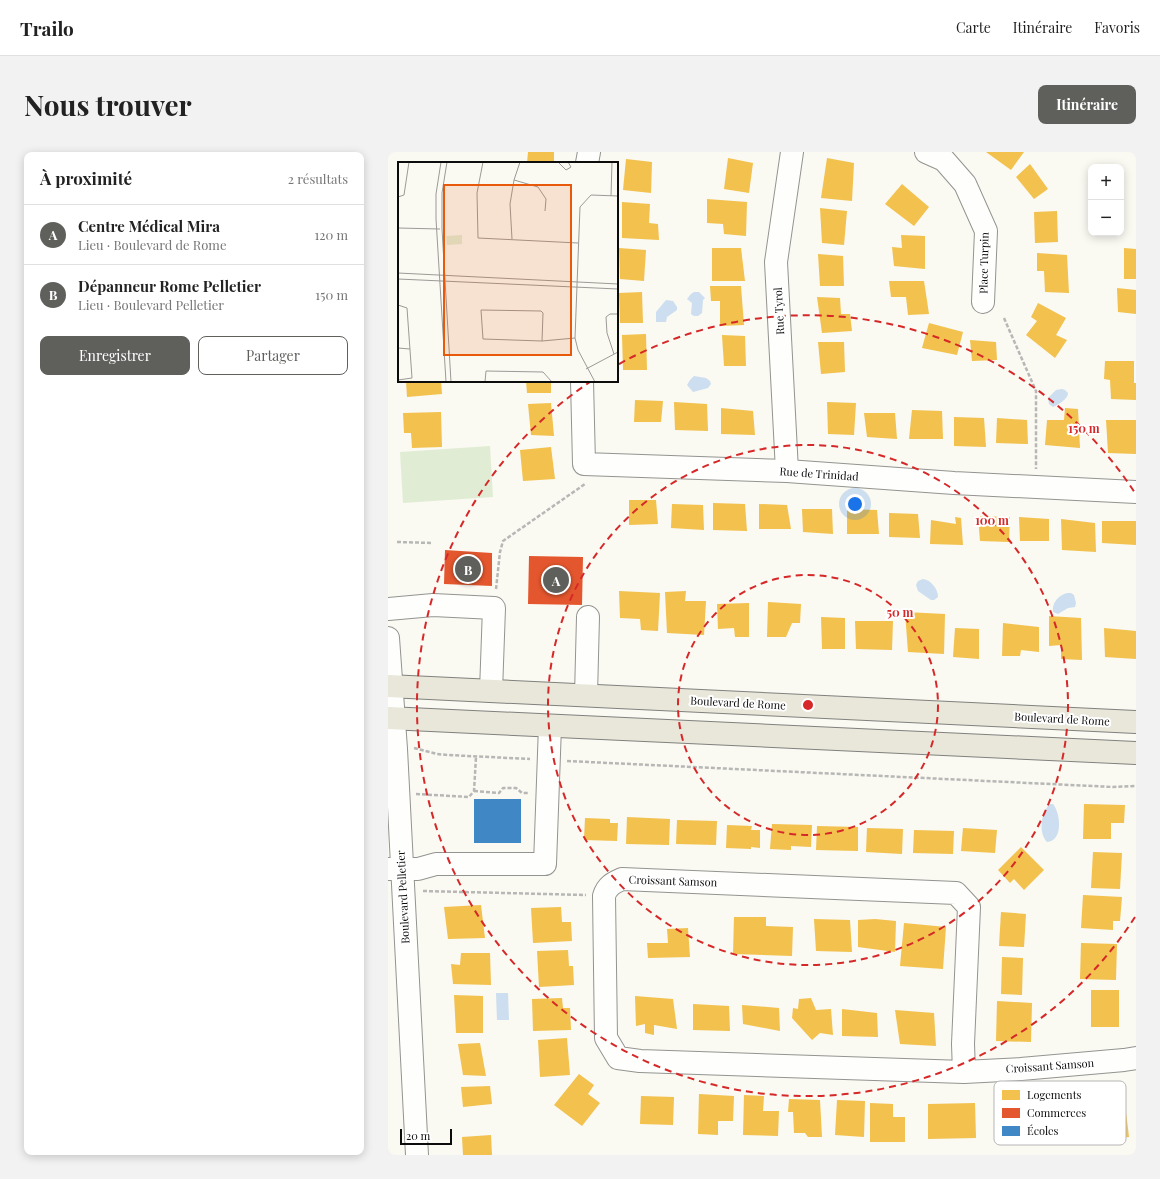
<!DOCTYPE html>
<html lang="fr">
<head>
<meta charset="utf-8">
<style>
  :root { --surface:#fff; --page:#f2f2f2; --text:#222; --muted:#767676; --line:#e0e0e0; --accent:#5f5f5c }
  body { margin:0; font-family:"Playfair Display",serif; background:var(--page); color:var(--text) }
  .controls { position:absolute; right:12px; top:12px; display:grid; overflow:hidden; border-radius:8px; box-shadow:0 2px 10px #0003 }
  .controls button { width:36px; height:36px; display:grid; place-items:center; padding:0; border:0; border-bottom:1px solid var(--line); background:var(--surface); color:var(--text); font:20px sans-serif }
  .scale { position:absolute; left:12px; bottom:10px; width:52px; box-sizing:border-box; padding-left:4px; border:2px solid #0c0c0c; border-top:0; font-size:11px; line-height:14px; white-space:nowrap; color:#0c0c0c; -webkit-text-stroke:3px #fff; paint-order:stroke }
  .you { position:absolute; left:467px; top:352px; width:14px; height:14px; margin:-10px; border:3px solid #fff; border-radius:50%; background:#1a73e8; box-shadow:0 0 0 6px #1a73e833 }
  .badge { display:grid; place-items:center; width:26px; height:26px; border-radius:50%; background:var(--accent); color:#fff; font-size:13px; font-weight:700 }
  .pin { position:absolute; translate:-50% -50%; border:2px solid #fff; box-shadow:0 1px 4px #0006 }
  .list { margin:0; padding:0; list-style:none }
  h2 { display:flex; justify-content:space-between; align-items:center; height:52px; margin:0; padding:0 16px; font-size:17px }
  h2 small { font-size:13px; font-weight:400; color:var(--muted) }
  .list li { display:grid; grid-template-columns:26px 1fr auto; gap:12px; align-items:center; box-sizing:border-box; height:60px; padding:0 16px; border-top:1px solid var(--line) }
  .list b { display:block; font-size:15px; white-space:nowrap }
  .list p { margin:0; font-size:13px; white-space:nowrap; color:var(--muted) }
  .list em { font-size:13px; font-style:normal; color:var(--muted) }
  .actions { display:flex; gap:8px; padding:12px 16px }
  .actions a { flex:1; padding:9px 0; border:1px solid var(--accent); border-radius:8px; text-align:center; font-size:14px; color:var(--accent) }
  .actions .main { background:var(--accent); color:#fff }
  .map { position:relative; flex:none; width:748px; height:1003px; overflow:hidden; border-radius:8px }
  header { display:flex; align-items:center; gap:24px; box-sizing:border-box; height:56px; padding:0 20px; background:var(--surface); border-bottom:1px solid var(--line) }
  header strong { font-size:19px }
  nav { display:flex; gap:22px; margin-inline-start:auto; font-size:14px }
  .intro { display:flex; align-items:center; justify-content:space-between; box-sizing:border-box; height:96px; padding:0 24px }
  h1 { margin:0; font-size:28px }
  .button { padding:10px 18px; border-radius:8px; background:var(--accent); color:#fff; font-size:14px; font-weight:700 }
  main { display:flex; gap:24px; padding:0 24px }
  aside { flex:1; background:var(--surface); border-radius:8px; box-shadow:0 2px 10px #0003 }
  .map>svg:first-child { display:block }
</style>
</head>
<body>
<header>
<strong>Trailo</strong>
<nav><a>Carte</a><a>Itinéraire</a><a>Favoris</a></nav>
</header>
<div class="intro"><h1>Nous trouver</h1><a class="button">Itinéraire</a></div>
<main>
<aside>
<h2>À proximité<small>2 résultats</small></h2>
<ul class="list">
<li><span class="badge">A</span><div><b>Centre Médical Mira</b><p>Lieu · Boulevard de Rome</p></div><em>120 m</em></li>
<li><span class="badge">B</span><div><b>Dépanneur Rome Pelletier</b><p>Lieu · Boulevard Pelletier</p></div><em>150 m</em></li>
</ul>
<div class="actions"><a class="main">Enregistrer</a><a>Partager</a></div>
</aside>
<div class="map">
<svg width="748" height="1003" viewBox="0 0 748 1003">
  <rect width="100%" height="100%" fill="#faf9f2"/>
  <!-- green -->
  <polygon fill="#e0edd4" points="102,294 105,345 15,351 12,300"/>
  <!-- water -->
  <g fill="#ccdeef">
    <polygon points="306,140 311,140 317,146 315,148 314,161 310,164 306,164 303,162 304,151 299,147 303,142"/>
    <polygon points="278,148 285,149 289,155 289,158 279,165 278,170 268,170 268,160"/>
    <polygon points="306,224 318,226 322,229 323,232 320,236 305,240 299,233 302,228"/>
    <path d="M674,237l3,1 3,3c0,6 -10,12 -15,14l-4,-3 -1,-6 8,-8z"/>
    <path d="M535,427c8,1 15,10 15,18l-4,3h-3l-13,-9 -2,-6 2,-4z"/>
    <path d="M679,441h4l3,2 2,8 -1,4 -7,1 -10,6 -5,-2c-1,-10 5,-16 14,-19z"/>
    <path d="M662,652h3c8,10 10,37 -6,38 -9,-9 -6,-30 3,-38z"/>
    <polygon points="108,841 120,841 121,868 109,868"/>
  </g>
  <!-- homes -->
  <g fill="#f2c14e">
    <polygon points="140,0 166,0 166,11 139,11"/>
    <polygon points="598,0 636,0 623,18"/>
    <polygon points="340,6 365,11 361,41 336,37"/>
    <polygon points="439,6 466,11 464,49 433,46"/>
    <polygon points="238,7 264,10 263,41 235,38"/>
    <polygon points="642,12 660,37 646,47 628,25"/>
    <polygon points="514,32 541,55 526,74 497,52"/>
    <polygon points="319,47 359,50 358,84 336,82 335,72 319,71"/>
    <polygon points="234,50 262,52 261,71 270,72 271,88 234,86"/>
    <polygon points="432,56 459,59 456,93 434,91"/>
    <polygon points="669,59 670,90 647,91 646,60"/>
    <polygon points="513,83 537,84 537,117 506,114 504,95 514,96"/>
    <polygon points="231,96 258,98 256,129 232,127"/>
    <polygon points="324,96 353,96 357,129 324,129"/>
    <polygon points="736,96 748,97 748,127 736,127"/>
    <polygon points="649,101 679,103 681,141 657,140 656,119 649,119"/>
    <polygon points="430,102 455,104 456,134 432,134"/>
    <polygon points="501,129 536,129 541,162 520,163 518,145 503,145"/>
    <polygon points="322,134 353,134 356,173 332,174 332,149 323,149"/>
    <polygon points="729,136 748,138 748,162 730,160"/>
    <polygon points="254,140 255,171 232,171 231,141"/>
    <polygon points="429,145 452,146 453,162 462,162 464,179 434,181"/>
    <polygon points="650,151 678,166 668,183 679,188 667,206 638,183 649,169 643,165"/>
    <polygon points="541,171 575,180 569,203 534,196"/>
    <polygon points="258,182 259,218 235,218 234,183"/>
    <polygon points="334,183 357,184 358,214 336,214"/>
    <polygon points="582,188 608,190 609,208 584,209"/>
    <polygon points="430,190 456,190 457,220 433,222"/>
    <polygon points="717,209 746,209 746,231 748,231 748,248 723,247 722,228 716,227"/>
    <polygon points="18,229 53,229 54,242 19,245"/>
    <polygon points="138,229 163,229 163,241 139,241"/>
    <polygon points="247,248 275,249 273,270 246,270"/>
    <polygon points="286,250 319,252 320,279 287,278"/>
    <polygon points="439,250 468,251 466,283 440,282"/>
    <polygon points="163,251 166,284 143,283 140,252"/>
    <polygon points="333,256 365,259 367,283 333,282"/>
    <polygon points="677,256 690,257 692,296 657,293 659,268 676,268"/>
    <polygon points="524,258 554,259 555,287 521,287"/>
    <polygon points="53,260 54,295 24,296 23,281 16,281 15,261"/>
    <polygon points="476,261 507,261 509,287 479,285"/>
    <polygon points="566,265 596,266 598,295 566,294"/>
    <polygon points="609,266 639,268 640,292 608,291"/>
    <polygon points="718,268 748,268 748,302 720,301"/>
    <polygon points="163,295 167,327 135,329 132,298"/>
    <polygon points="241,348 268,348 270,372 241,373"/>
    <polygon points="325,351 357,352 359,379 325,378"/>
    <polygon points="284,352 315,353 316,378 283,376"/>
    <polygon points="371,352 399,353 403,377 371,377"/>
    <polygon points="414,357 444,357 445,382 415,380"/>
    <polygon points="459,357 489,358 491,382 459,382"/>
    <polygon points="501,361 530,362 532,386 501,385"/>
    <polygon points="590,364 622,365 621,390 592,389"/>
    <polygon points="567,365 573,366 575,393 542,392 543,368 568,372"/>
    <polygon points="631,365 661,367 661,389 632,389"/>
    <polygon points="673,367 707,371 708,400 674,398"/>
    <polygon points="714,369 748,369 748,393 714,391"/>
    <polygon points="231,439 272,441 270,479 253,478 252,467 232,466"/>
    <polygon points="298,439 297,449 318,449 316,483 279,481 277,440"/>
    <polygon points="380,450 413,452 412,471 404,471 398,485 379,485"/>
    <polygon points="361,451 361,485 347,485 346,476 330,477 329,452"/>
    <polygon points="517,460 557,462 556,502 520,500"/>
    <polygon points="661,464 693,466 694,508 673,507 673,493 661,494"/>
    <polygon points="433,465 457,466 457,497 434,497"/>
    <polygon points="467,469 505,469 504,498 468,497"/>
    <polygon points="615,471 651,475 651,500 633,498 632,504 614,504"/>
    <polygon points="567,476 591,477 591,507 565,505"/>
    <polygon points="716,476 748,479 748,507 717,505"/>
    <polygon points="696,652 737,653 736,671 723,671 723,687 695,687"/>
    <polygon points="239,665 282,667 281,693 238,692"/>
    <polygon points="197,666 222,667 222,671 230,671 229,689 196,688"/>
    <polygon points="289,668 329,669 328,693 288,692"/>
    <polygon points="384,672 424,673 423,695 403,694 403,698 382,697"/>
    <polygon points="339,673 364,674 363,678 372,678 372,696 363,695 363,697 338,696"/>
    <polygon points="429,674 470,675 470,699 428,698"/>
    <polygon points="479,676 515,677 514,702 478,700"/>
    <polygon points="575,676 609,678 607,701 573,699"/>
    <polygon points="526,678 566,679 565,702 525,701"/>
    <polygon points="633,695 656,718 636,738 626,727 622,731 610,718"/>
    <polygon points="705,700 734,701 732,737 703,736"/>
    <polygon points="695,743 734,745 732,769 725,769 725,778 693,776"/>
    <polygon points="93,753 97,786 60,787 56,755"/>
    <polygon points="173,755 174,770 183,770 184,789 145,791 143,756"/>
    <polygon points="613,760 638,762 636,795 611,794"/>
    <polygon points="346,765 378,765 378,774 405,775 404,804 345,802"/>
    <polygon points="426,767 462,768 464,800 428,799"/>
    <polygon points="487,767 508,769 507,800 470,795 470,768"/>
    <polygon points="516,771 558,775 555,817 512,814"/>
    <polygon points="300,776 302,805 260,806 259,791 280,791 279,777"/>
    <polygon points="693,791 729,792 728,828 692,827"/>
    <polygon points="180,798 181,814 185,814 186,833 151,835 149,799"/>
    <polygon points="73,801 102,801 103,833 65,832 63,812 72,813"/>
    <polygon points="614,805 635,806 634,843 613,842"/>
    <rect x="703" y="838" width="28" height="37"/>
    <polygon points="66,843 95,844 95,881 68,881"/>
    <polygon points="247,844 285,847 289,877 266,873 266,883 257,881 257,872 248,874"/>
    <polygon points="174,846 175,856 182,856 183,878 145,879 144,847"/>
    <polygon points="423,846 428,858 443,857 445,883 432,881 424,888 404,866 405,856 410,857 411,847"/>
    <polygon points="609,849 644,851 643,890 608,889"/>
    <polygon points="305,852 341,854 342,879 305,878"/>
    <polygon points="354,853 391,856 392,879 355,872"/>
    <polygon points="454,857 489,861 490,885 454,884"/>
    <polygon points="507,858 546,861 548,894 512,892"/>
    <polygon points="179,886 182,923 152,925 150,888"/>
    <polygon points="92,891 98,924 75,923 70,892"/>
    <polygon points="191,922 206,933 200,942 212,951 194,974 166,953"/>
    <polygon points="102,934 104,952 75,955 73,935"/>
    <polygon points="311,942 346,944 345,969 330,969 330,983 310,982"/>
    <polygon points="356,943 376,944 375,959 391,959 390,984 355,983"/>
    <polygon points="736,943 741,985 692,991 687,949"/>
    <polygon points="253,944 286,945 285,973 252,972"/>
    <polygon points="401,947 432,948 434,985 420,985 417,981 406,981 405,960 400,960"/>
    <polygon points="449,948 477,949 476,985 447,983"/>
    <polygon points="482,951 505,952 505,965 517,965 517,990 482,990"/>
    <polygon points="587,951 588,986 540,987 540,952"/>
    <polygon points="103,983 104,1003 75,1003 74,985"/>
  </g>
  <!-- shops -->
  <g fill="#e4572e">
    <polygon points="57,398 104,401 104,434 56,432"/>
    <polygon points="141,404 195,405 194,453 140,452"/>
  </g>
  <!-- schools -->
  <rect fill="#3f88c5" x="86" y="647" width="47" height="44"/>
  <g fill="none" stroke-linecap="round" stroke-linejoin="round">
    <!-- minor casing -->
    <g stroke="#939390" stroke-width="24">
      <g id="minor">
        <polyline points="538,0 556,8 577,32 598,79 595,150"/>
        <polyline points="199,11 201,0"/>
        <polyline points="194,229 196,312 399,319 566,331 748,340"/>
        <polyline points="399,319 388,110 404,0"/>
        <polyline points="0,457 45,453 106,456 103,539"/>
        <polyline points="0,486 8,597 29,1003"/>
        <polyline points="198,543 200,465"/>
        <polyline points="0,717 30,717 48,712 157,712 162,574"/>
        <path d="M576,920l-1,-28 6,-137 -13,-14 -334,-14c-9,4 -15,7 -18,17l2,142 12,20 22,3 324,11 57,-3 103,-9 12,-2"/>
      </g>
    </g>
    <!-- major casing -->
    <g stroke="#80807d" stroke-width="24">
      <g id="major">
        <polyline points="0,534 748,570"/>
        <polyline points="0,566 748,601"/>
      </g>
    </g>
    <!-- path -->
    <g stroke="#b7b7b6" stroke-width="2.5" stroke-dasharray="4 2" stroke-linecap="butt">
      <polyline points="616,166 648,239 648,317"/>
      <polyline points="9,390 45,391"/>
      <polyline points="108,437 112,400 115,389 197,332"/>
      <polyline points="26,596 49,602 60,603 142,607"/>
      <polyline points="179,609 725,635 748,634"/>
      <polyline points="86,639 111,641 115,636 128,636 134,641 140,641"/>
      <polyline points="28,642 81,645 86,639 88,605"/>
      <polyline points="35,739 198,743"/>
    </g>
    <!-- minor -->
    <use href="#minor" stroke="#fefefd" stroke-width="22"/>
    <!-- major -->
    <use href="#major" stroke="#e9e7da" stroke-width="22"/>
  </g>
  <!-- distance rings -->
  <g fill="none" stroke="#d62828" stroke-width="2" stroke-dasharray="7 5">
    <circle cx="420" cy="553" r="130"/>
    <circle cx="420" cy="553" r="260"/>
    <path d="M747 765A390 390 0 1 1 202 230M231 212A390 390 0 0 1 747 341"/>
  </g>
  <g text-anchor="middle" stroke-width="4" stroke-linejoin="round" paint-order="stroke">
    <!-- street labels -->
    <g font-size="11" fill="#0c0c0c" stroke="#fff">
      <text transform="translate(596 111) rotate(-89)" y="4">Place Turpin</text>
      <text transform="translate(391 159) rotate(-93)" y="4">Rue Tyrol</text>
      <text transform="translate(431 322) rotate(4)" y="4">Rue de Trinidad</text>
      <text transform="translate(350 551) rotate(3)" y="4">Boulevard de Rome</text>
      <text transform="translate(674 567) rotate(3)" y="4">Boulevard de Rome</text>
      <text transform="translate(285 729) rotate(2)" y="4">Croissant Samson</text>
      <text transform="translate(15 745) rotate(-93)" y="4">Boulevard Pelletier</text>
      <text transform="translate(662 914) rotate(-4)" y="4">Croissant Samson</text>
    </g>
  </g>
  <!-- overview -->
  <g transform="translate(10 10)">
    <rect width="220" height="220" fill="#faf9f2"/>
    <path d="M64,73v9l-15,1 -1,-9z" fill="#e0edd4"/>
    <path fill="none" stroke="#9b9a96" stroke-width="1" d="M43,0l-5,32v25l10,163M49,0l-5,31v36l9,153M85,0l-6,31 1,45 100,5M160,0l8,8 5,-3 -3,-5M116,18l24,7 8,12 -1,12M213,34l1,-34M0,35l6,-2 5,-33M0,66l42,1M114,77l-2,-35 4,-24 6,-18M0,111l220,11M0,117l220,10M0,143l9,3 5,70 -14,2M144,179l1,-28 -2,-2 -60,-1 2,29 59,2 33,-3M0,186l12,1M216,192l-7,-21 -1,-16 4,-3h8M188,207l32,-17M87,220l1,-11 57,1 9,10M197,220l-17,-32 -3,-12 5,-131 11,-12 27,1"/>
    <path fill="#e8590c" fill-opacity="0.15" stroke="#e8590c" stroke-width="2" d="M46,23h127v170h-127z"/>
    <rect width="220" height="220" fill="none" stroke="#0c0c0c" stroke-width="2"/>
  </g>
  <!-- legend -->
  <rect x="606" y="929" width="132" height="64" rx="6" fill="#fff" stroke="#b6b6b6" stroke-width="1"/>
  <rect x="614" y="938" width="18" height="10" fill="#f2c14e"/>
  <rect x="614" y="956" width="18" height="10" fill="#e4572e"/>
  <rect x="614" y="974" width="18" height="10" fill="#3f88c5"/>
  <g font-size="11" fill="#0c0c0c">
    <text x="639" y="947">Logements</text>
    <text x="639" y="965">Commerces</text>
    <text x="639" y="983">Écoles</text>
  </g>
  <circle cx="420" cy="553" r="6" fill="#d62828" stroke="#fff" stroke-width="2"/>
  <g font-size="12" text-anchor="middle" font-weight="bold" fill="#d62828" stroke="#fff" stroke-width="4" stroke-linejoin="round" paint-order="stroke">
    <text x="696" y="281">150 m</text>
    <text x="604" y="373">100 m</text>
    <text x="512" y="465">50 m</text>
  </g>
</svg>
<div class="controls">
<button>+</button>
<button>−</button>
</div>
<div class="scale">20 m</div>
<div class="you"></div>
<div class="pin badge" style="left:168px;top:428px">A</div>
<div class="pin badge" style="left:80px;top:417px">B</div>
</div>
</main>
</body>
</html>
